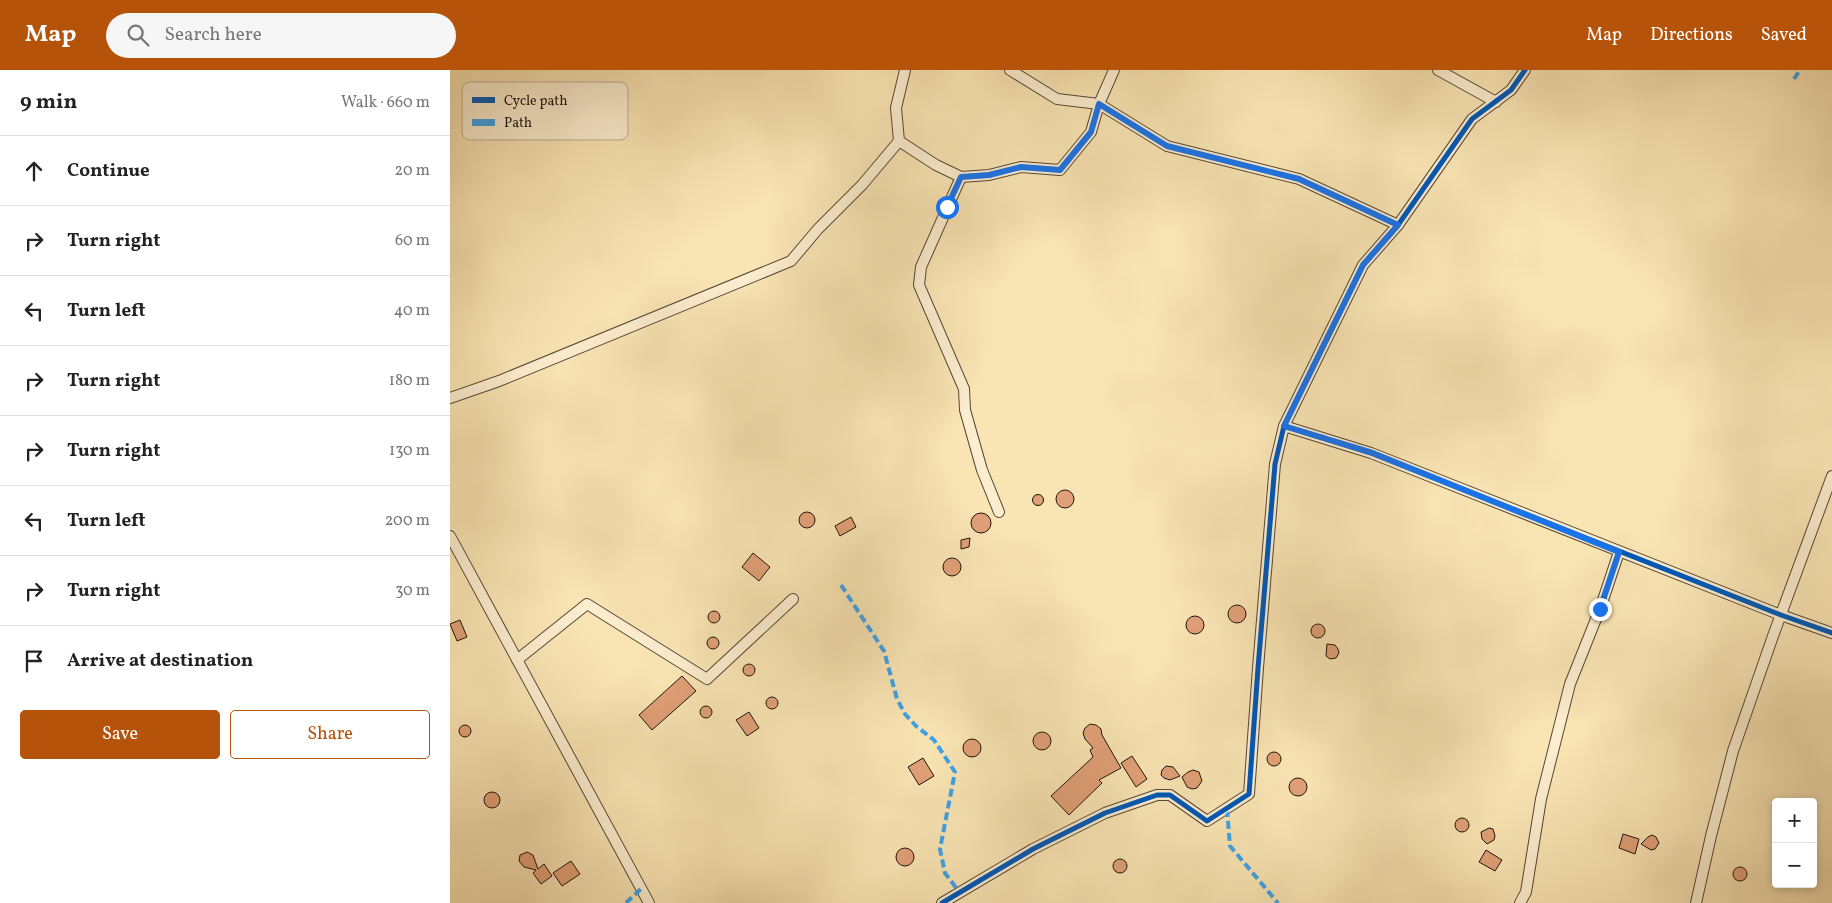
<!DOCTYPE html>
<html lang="en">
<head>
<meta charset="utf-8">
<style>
  :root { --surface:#fff; --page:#f6f6f6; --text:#222; --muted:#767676; --line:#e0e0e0; --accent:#b45309 }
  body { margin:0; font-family:Vollkorn,serif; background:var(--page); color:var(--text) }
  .controls { position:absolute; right:15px; bottom:15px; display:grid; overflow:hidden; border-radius:5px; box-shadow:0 2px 8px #0003 }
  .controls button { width:45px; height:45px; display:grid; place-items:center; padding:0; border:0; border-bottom:1px solid var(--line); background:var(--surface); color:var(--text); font:25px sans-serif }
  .stop { position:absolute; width:15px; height:15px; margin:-11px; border:4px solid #1a73e8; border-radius:50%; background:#fff }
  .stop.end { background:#1a73e8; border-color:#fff; box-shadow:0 1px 5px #0008 }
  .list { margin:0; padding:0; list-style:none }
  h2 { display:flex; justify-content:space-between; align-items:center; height:65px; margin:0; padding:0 20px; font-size:21px }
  h2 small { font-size:16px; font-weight:400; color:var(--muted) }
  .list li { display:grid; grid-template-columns:32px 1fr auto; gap:15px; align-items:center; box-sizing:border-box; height:70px; padding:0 20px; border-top:1px solid var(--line) }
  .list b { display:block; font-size:19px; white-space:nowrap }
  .list em { font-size:16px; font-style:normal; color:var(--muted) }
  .actions { display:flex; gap:10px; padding:15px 20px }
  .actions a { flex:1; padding:11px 0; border:1px solid var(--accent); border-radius:5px; text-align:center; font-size:18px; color:var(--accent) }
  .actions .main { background:var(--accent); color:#fff }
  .icon { flex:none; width:28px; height:28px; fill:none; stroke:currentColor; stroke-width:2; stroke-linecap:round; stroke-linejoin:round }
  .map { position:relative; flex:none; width:1382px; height:833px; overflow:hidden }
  header { display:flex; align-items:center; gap:30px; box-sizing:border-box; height:70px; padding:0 25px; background:var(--accent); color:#fff }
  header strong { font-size:24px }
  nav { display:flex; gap:28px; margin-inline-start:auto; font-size:18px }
  .search { width:350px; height:45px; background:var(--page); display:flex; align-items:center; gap:12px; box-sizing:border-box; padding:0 18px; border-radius:28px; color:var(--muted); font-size:19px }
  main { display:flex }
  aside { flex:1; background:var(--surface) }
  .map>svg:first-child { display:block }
</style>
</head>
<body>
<header>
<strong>Map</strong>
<div class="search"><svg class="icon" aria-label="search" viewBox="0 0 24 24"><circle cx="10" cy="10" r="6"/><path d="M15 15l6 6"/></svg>Search here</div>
<nav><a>Map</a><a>Directions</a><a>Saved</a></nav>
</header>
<main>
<aside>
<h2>9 min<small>Walk · 660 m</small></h2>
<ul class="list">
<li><svg class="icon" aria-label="ahead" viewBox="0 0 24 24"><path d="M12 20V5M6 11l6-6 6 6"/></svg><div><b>Continue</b></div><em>20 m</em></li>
<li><svg class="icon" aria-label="right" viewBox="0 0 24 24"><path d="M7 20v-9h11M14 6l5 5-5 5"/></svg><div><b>Turn right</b></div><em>60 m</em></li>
<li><svg class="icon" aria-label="left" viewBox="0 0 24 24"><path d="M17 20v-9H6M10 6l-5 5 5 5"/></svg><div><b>Turn left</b></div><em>40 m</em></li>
<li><svg class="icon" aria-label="right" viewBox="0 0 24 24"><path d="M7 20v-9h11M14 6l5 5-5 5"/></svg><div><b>Turn right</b></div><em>180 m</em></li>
<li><svg class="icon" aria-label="right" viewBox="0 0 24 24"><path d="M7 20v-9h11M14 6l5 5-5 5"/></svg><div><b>Turn right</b></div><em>130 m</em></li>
<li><svg class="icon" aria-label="left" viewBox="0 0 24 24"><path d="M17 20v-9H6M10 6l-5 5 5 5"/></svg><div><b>Turn left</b></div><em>200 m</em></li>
<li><svg class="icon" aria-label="right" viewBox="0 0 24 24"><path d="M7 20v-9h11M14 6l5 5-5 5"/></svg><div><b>Turn right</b></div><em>30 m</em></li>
<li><svg class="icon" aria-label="arrive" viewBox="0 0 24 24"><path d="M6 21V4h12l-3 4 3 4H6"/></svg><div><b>Arrive at destination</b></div></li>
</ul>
<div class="actions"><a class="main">Save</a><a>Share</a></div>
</aside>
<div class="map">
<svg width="1382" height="833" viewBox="0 0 1382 833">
  <rect width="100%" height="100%" fill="#f9e4b3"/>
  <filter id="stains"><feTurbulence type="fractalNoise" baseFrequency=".004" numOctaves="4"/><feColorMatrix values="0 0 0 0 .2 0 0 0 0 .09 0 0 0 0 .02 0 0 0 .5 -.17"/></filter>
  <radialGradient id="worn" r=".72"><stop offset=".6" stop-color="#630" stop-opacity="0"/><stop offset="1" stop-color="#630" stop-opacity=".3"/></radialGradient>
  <!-- building -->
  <g fill="#e1a077" stroke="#1f130d">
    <circle cx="615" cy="429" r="9"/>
    <circle cx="588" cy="430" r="5.5"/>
    <circle cx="357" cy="450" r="8"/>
    <circle cx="531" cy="453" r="10"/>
    <polygon points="401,447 406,457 390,466 385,456"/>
    <polygon points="520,468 519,477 511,479 511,470"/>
    <polygon points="303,483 320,497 309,511 292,497"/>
    <circle cx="502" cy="497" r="9"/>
    <circle cx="787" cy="544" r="9"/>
    <circle cx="264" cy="547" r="6"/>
    <circle cx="745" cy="555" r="9"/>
    <polygon points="10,550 17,567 7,571 0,554"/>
    <circle cx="868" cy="561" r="7"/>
    <circle cx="263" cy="573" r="6"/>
    <polygon points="877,574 885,575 888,579 889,583 886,588 880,589 876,586"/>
    <circle cx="299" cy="600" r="6"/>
    <polygon points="232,606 246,621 202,660 189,645"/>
    <circle cx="322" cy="633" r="6"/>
    <circle cx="256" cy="642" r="6"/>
    <polygon points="299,642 309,658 297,666 286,650"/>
    <polygon points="640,654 646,655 651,659 652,665 671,698 649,710 652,713 619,745 601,726 643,687 640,680 643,678 635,669 633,663 635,658"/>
    <circle cx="15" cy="661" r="6"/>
    <circle cx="592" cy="671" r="9"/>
    <circle cx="522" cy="678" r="9"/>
    <circle cx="824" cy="689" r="7"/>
    <polygon points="682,686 697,709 686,717 671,693"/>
    <polygon points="473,688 484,706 469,715 458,697"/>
    <polygon points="716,696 723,697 730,706 720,710 714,708 711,705 712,700"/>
    <polygon points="743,700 749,702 752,711 747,718 742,719 737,717 732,707 738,702"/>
    <circle cx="848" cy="717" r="9"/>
    <circle cx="42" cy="730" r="8"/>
    <circle cx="1012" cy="755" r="7"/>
    <polygon points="1039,758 1043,759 1045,766 1044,770 1037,774 1032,769 1031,762"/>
    <polygon points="1173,764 1189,769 1185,784 1169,778"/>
    <polygon points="1202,765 1206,767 1209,773 1205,779 1201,780 1191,774 1198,767"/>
    <circle cx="455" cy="787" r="9"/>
    <polygon points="1036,780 1052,790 1045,801 1029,792"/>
    <polygon points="77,782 83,785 88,799 94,794 102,806 91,814 83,803 86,800 74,797 69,791 70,785"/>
    <circle cx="670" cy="796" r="7"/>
    <polygon points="121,791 130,804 112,816 103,803"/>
    <circle cx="1290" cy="804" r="7"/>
  </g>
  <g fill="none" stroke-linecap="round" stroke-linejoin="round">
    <!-- street casing -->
    <g stroke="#564736" stroke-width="12">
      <g id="street">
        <polyline points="455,0 446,38 449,71 486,95 511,107 539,105 571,97 610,100 641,62 649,34 664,0"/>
        <polyline points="560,0 607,29 649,34 717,76 849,109 948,155"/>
        <polyline points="988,0 1046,32"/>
        <polyline points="511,107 471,197 469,215 514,319 515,340 532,400 549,442"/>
        <polyline points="0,328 49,311 341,191 368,159 412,115 449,71"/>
        <polyline points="834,356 921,383 1331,545 1382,563"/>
        <polyline points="0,466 199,833"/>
        <polyline points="67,590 137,534 257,609 343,529"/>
        <polyline points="492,833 583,779 655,743 707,725 720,725 757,751 799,724 808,598 825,394 834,356 913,195 948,155 1022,49 1061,20 1075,0"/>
        <polyline points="1070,833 1076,822 1091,729 1120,614 1150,539 1169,482"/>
        <polyline points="1246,833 1261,766 1283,681 1323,566 1382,406"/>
      </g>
    </g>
    <!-- street -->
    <use href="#street" stroke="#fbedce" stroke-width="10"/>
    <!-- quiet -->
    <g stroke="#3da2e9" stroke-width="4" stroke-dasharray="8 4" stroke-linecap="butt">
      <polyline points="1344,9 1350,0"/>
      <polyline points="391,515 434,581 447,629 455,644 466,656 484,670 505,702 490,779 495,803 510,823"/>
      <polyline points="777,739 780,776 828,833"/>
      <polyline points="176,833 192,818"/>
    </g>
    <!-- cycleway casing -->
    <g stroke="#fbedce" stroke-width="8">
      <g id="cycleway">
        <polyline points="834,356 921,383 1331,545 1382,563"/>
        <polyline points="492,833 583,779 655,743 707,725 720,725 757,751 799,724 808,598 825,394 834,356 913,195 948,155 1022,49 1061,20 1075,0"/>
      </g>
    </g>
    <!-- cycleway -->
    <use href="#cycleway" stroke="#0057b8" stroke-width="5"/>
  </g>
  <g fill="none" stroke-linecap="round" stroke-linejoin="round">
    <!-- route -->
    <polyline stroke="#1a73e8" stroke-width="6" points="497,137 511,107 539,105 571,97 610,100 641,62 649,34 717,76 849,109 948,155 913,195 834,356 920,382 1169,482 1150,539"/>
  </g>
  <!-- legend -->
  <rect x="12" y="12" width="166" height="58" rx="8" fill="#fbedce" stroke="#b9ac94" stroke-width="1"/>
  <rect x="22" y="27" width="23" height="6" fill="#0057b8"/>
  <rect x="22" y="49" width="23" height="7" fill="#3da2e9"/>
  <g font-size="14" fill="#1f130d">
    <text x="54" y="35">Cycle path</text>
    <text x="54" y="57">Path</text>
  </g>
  <rect width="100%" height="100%" filter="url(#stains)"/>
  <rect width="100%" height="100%" fill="url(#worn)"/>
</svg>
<div class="controls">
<button>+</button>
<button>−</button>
</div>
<div class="stop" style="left:497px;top:137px"></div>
<div class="stop end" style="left:1150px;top:539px"></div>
</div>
</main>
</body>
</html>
